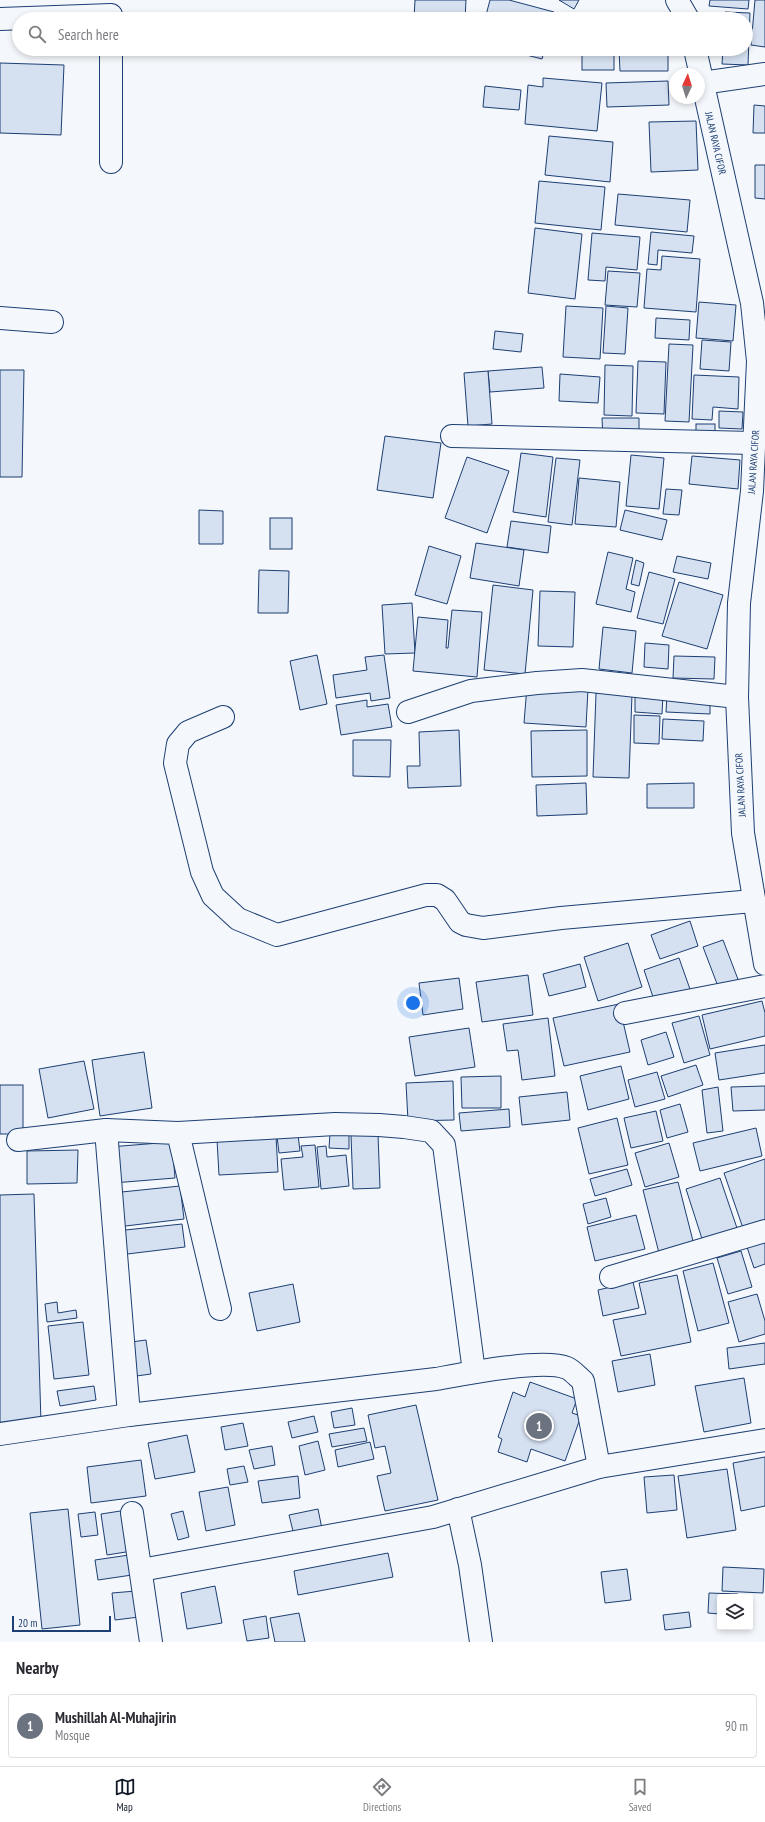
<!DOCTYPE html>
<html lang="en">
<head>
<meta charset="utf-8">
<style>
  :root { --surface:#fff; --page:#f7f7f7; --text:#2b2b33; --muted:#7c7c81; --line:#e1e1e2; --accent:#111827 }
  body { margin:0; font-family:"PT Sans Narrow",sans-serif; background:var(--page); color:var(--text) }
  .controls { position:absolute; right:12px; bottom:12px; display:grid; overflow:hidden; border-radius:4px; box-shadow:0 2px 6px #0003 }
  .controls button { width:36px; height:36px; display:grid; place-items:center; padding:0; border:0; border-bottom:1px solid var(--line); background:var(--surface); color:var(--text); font:20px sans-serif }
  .compass { position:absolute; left:669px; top:68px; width:36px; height:36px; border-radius:50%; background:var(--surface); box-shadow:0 2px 6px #0003; rotate:4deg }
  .scale { position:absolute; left:12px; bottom:10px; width:99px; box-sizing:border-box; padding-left:4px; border:2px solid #1d3f73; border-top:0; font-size:11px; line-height:14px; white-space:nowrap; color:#1d3f73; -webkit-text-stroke:3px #f4f7fb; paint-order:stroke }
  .you { position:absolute; left:413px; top:1003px; width:14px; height:14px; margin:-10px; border:3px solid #fff; border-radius:50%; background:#1a73e8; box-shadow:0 0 0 6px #1a73e833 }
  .badge { display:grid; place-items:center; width:26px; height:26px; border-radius:50%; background:var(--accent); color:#fff; font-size:13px; font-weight:700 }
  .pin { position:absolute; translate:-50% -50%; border:2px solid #fff; box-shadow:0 1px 4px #0006 }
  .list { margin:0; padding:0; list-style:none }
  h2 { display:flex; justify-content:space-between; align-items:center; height:52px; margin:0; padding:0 16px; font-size:17px }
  h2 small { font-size:13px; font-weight:400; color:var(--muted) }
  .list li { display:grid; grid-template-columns:26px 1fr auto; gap:12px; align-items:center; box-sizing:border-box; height:64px; margin:0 8px 8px; padding:0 8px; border:1px solid var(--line); border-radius:4px }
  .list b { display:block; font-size:15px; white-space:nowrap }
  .list p { margin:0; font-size:13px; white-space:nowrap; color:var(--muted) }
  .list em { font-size:13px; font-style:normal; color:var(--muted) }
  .icon { flex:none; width:22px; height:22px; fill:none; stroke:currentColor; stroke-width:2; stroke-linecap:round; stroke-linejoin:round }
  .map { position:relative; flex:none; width:765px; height:1642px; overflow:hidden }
  .search { position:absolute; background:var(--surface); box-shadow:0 2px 6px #0003; left:12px; right:12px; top:12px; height:44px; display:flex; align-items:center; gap:10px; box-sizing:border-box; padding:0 14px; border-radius:22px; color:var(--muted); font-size:15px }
  .sheet { height:124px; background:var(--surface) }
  nav { display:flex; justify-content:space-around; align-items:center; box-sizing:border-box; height:56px; border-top:1px solid var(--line); background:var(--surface); font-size:11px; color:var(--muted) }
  nav a { display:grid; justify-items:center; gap:2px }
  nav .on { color:var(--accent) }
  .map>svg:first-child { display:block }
</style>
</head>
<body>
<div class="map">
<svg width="765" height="1642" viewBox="0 0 765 1642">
  <rect width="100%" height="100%" fill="#f4f7fb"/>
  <!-- building -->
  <g fill="#d5e0f0" stroke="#1d3f73">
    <polygon points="415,0 466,0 465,19 414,19"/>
    <polygon points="490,0 509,0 554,12 553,19 485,19"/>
    <polygon points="559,0 579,0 574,9"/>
    <polygon points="710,0 749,0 748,9 709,6"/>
    <polygon points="755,0 765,0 765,47 751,45"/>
    <polygon points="725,12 750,13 748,65 722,64 723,49 746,49 746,19 724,19"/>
    <rect x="619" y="17" width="48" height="2"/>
    <polygon points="503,49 545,49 542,59"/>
    <rect x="582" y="49" width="32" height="21"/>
    <polygon points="619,49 668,49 668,71 620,71"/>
    <polygon points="0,63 64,65 61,135 0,133"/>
    <polygon points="543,78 602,83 597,131 525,124 528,85 543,87"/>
    <polygon points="668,81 669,105 607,107 606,83"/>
    <polygon points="485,86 521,90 519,110 483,107"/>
    <polygon points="754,105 765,106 765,133 753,133"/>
    <polygon points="696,121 698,170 651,172 649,122"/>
    <polygon points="549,136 613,142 610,182 545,175"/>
    <polygon points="755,165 765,165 765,199 755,198"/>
    <polygon points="539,181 605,187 601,230 535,223"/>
    <polygon points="618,194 690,200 687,232 615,225"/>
    <polygon points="535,228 582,234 575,299 528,293"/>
    <polygon points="651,232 694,236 692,253 658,250 657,265 648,264"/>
    <polygon points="592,233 640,237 637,270 606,267 605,281 588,280"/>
    <polygon points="662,256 700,259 696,312 644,308 647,269 661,270"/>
    <polygon points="608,271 640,273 637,307 605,305"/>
    <polygon points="699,302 736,305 733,341 696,338"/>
    <polygon points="566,306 603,308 600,359 563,357"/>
    <polygon points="606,306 628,308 625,354 603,353"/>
    <polygon points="656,318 690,320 689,340 655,338"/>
    <polygon points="495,331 523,334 521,352 493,349"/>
    <polygon points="702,340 731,342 729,371 700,369"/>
    <polygon points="669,344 693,345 689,422 665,421"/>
    <polygon points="638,361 666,362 664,414 636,413"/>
    <polygon points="605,365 633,366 632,416 604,415"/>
    <polygon points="542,367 544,388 490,392 488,371"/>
    <polygon points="0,370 24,370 22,477 0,477"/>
    <polygon points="488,371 492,424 468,426 464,373"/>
    <polygon points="560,374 600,377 598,403 559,401"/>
    <polygon points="694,375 739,377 738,409 713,407 712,420 692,419"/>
    <polygon points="719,411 743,412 742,429 719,428"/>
    <polygon points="602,418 639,418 639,437 603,438"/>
    <rect x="696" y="424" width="19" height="14"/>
    <polygon points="385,436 441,443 433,498 377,490"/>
    <polygon points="521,453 553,457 546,517 513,512"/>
    <polygon points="631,455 664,458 659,509 626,506"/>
    <polygon points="692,456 740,460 738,489 689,484"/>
    <polygon points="467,457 509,471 487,533 445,518"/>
    <polygon points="556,458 580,460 572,525 548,522"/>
    <polygon points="579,478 620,482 616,527 575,524"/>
    <polygon points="666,489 682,490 679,515 663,514"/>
    <polygon points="199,510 223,511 223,544 199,544"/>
    <polygon points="625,510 667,520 662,540 620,530"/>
    <rect x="270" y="518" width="22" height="31"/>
    <polygon points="511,521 551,526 548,553 507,547"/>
    <polygon points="476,543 524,550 519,586 470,578"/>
    <polygon points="429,546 461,556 447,604 415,595"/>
    <polygon points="608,552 633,558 626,589 635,592 631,612 596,604"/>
    <polygon points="677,556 711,563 708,579 673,572"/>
    <polygon points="636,560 644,563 639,586 631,584"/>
    <polygon points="259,570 289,571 288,613 258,613"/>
    <polygon points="649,572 675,579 663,624 637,618"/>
    <polygon points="679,582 723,595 707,649 662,636"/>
    <polygon points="493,585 533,590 525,674 484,670"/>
    <polygon points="540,591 575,592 573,647 538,646"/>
    <polygon points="412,603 415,653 385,654 382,605"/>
    <polygon points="452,610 482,612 477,677 413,671 418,617 448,620 446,648 448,648"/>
    <polygon points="603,627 636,631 632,673 599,669"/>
    <polygon points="645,643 669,645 668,669 644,667"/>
    <polygon points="317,655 327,704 300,710 290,661"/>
    <polygon points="384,655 390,698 371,701 370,693 336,698 333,675 367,670 365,657"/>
    <polygon points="674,656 715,657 714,679 673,678"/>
    <polygon points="527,686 588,689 586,727 524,723"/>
    <polygon points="596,693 632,694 629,778 593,777"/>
    <polygon points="635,693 663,694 662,714 635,712"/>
    <polygon points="667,694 710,696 710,714 666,712"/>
    <polygon points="367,700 367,707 388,704 392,727 341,735 336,705"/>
    <polygon points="634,715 660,716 659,744 634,743"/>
    <polygon points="663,719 704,721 703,741 662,739"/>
    <polygon points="459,730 461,786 408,788 407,766 420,766 419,732"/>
    <polygon points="587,730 587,776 532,777 531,731"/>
    <polygon points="353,740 391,740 390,777 353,776"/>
    <polygon points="586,783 587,814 537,816 536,785"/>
    <polygon points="694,783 694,808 647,808 647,784"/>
    <polygon points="690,921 698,946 660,959 651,935"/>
    <polygon points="723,940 739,982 719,989 703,947"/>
    <polygon points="628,943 642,987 598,1001 584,957"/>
    <polygon points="679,958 691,992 655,1003 644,970"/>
    <polygon points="580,964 586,987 549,996 543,974"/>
    <polygon points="528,975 533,1015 482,1022 476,982"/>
    <polygon points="459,978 463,1009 423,1015 419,983"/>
    <polygon points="762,1001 765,1013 765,1036 710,1049 702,1015"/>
    <polygon points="619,1004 630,1052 564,1066 553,1018"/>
    <polygon points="699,1016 710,1055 684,1063 672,1023"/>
    <polygon points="548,1018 555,1076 522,1080 518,1050 507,1051 503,1024"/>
    <polygon points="469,1028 475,1067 415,1076 409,1037"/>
    <polygon points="666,1032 674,1057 648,1065 641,1040"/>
    <polygon points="765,1045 765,1073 719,1080 715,1053"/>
    <polygon points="144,1052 152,1108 100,1116 92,1060"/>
    <polygon points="84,1061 94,1109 48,1118 39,1069"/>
    <polygon points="696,1065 703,1085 668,1097 661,1076"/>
    <polygon points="621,1066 629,1099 588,1110 580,1076"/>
    <polygon points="657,1072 665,1099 635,1107 628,1080"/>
    <polygon points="501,1076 501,1108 462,1108 461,1077"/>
    <polygon points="453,1081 454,1120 408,1121 406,1083"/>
    <rect x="0" y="1085" width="23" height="49"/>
    <polygon points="765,1086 765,1110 733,1111 731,1087"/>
    <polygon points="718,1087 723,1131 707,1133 702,1090"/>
    <polygon points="567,1092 570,1120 522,1125 519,1097"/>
    <polygon points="680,1104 688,1132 667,1138 660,1110"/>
    <polygon points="509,1109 510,1127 461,1131 459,1113"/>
    <polygon points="656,1111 663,1141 631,1148 624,1118"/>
    <polygon points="617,1118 628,1165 589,1174 578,1128"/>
    <polygon points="756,1128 762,1156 700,1171 693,1143"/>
    <polygon points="330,1134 349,1135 349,1149 329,1148"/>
    <polygon points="378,1134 380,1188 353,1189 351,1135"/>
    <polygon points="298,1135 300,1151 279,1153 277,1136"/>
    <polygon points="276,1136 278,1172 219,1175 217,1140"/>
    <polygon points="172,1142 175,1178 113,1183 109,1147"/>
    <polygon points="669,1143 679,1177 645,1187 635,1153"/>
    <polygon points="315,1145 319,1187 284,1190 281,1159 303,1157 301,1146"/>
    <polygon points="326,1146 327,1157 346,1155 349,1186 321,1189 317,1147"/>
    <polygon points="78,1150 77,1183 27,1184 27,1151"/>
    <polygon points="765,1159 765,1228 745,1234 724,1173"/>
    <polygon points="627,1169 632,1185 595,1196 590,1179"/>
    <polygon points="720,1178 739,1234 704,1245 686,1189"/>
    <polygon points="678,1182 694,1245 659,1253 643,1190"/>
    <polygon points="180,1186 184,1219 117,1227 112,1193"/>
    <polygon points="34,1194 41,1423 0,1424 0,1195"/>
    <polygon points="606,1198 611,1217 588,1224 583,1204"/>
    <polygon points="636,1215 645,1249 595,1261 587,1227"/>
    <polygon points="182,1224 185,1247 119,1255 116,1231"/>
    <polygon points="765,1239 765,1264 754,1268 746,1244"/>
    <polygon points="741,1251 752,1287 728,1294 717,1258"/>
    <polygon points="713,1263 729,1323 698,1331 683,1271"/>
    <polygon points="677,1275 691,1342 621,1356 613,1320 646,1314 639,1283"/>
    <polygon points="633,1282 639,1308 603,1316 598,1290"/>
    <polygon points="293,1284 300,1322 257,1331 249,1293"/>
    <polygon points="757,1294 765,1321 765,1334 739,1342 728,1302"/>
    <polygon points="57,1302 58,1313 76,1310 77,1318 47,1322 45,1304"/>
    <polygon points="83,1322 89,1375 54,1379 48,1326"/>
    <polygon points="146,1340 151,1374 129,1377 124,1343"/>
    <polygon points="765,1343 765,1364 729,1369 727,1348"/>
    <polygon points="650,1354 655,1385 618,1392 612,1361"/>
    <polygon points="744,1378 751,1423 704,1432 695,1386"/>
    <polygon points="530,1382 577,1399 572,1413 581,1416 565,1461 531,1449 527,1462 498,1452 502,1439 498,1437 513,1392 525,1397"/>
    <polygon points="94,1386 96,1400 60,1406 57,1391"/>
    <polygon points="416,1405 438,1500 385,1511 377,1476 391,1473 385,1446 375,1448 368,1415"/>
    <polygon points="352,1408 355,1425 334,1428 331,1412"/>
    <polygon points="314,1416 318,1432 292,1438 288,1422"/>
    <polygon points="243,1423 248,1446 225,1450 221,1427"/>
    <polygon points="364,1428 367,1441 332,1447 329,1434"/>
    <polygon points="187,1435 195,1472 155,1479 148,1443"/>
    <polygon points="318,1441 325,1470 305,1475 299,1446"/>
    <polygon points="370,1442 374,1459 338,1467 335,1450"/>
    <polygon points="272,1446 275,1465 254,1469 249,1450"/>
    <polygon points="765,1457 765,1506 741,1511 733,1463"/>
    <polygon points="141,1460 146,1496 91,1503 87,1467"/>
    <polygon points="244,1466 248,1482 230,1485 227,1469"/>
    <polygon points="727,1469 736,1530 687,1538 678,1476"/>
    <polygon points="674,1475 677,1510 647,1513 644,1477"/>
    <polygon points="298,1476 300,1498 262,1503 258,1481"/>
    <polygon points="228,1487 235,1525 206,1531 199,1492"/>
    <polygon points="68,1509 80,1625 42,1629 30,1513"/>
    <polygon points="318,1509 322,1529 294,1535 289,1515"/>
    <polygon points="127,1510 132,1551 107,1555 101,1514"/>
    <polygon points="183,1511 189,1537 178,1540 171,1514"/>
    <polygon points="95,1512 98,1535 81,1537 78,1514"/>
    <polygon points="388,1553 393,1577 298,1595 294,1571"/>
    <polygon points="129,1555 132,1575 98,1580 95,1560"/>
    <polygon points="723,1567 764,1569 763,1593 722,1591"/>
    <polygon points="627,1569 631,1600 605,1603 601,1572"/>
    <polygon points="215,1586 222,1623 187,1629 181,1593"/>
    <polygon points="136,1591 139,1617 115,1620 112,1593"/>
    <polygon points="709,1593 738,1594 738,1597 720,1597 720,1614 708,1613"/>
    <polygon points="689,1612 691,1627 665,1630 663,1615"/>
    <polygon points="299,1613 305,1642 275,1642 270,1618"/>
    <polygon points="266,1616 269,1638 247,1641 243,1620"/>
  </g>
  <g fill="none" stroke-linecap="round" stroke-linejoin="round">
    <!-- street casing -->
    <g stroke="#1d3f73" stroke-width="24">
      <g id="street">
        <polyline points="0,19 111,15"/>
        <polyline points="702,83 765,74"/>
        <polyline points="111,162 111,49"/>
        <polyline points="0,318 52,322"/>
        <polyline points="452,436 753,443"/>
        <polyline points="408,712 471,691 537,683 582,680 737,697"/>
        <polyline points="223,717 188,732 178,744 175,763 202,872 213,896 238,919 277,935 426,895 437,895 445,900 460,922 466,925 483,928 561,918 753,901"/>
        <polyline points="625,1013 765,986"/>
        <polyline points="106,1130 129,1415"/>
        <polyline points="178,1133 335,1124 379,1125 404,1127 431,1131 444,1145 474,1372"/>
        <polyline points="18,1140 106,1130 178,1133 220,1309"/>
        <polyline points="611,1277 765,1231"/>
        <path d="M0,1434l129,-19 307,-36c27,-5 107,-21 131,-11 5,2 11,9 16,13l16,86"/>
        <polyline points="458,1509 470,1565 481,1642"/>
        <polyline points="132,1513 151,1642"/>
        <polyline points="141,1570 433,1517 599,1467 765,1440"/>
      </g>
    </g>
    <!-- secondary casing -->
    <g stroke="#1d3f73" stroke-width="24">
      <g id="secondary">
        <polyline points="677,0 688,19"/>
        <polyline points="695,49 752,303 758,361 752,491 739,603 737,697 743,833 765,964"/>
      </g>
    </g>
    <!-- street -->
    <use href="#street" stroke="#f4f7fb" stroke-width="22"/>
    <!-- secondary -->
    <use href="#secondary" stroke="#f4f7fb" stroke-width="22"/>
  </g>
  <g text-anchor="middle" stroke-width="3" stroke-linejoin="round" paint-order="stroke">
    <!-- street labels -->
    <g font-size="10" fill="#1d3f73" stroke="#f4f7fb">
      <text transform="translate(716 143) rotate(77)" y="4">JALAN RAYA CIFOR</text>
      <text transform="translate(753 462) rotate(-86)" y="4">JALAN RAYA CIFOR</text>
      <text transform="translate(740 785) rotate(-93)" y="4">JALAN RAYA CIFOR</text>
    </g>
  </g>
</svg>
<div class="controls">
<button><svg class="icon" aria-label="layers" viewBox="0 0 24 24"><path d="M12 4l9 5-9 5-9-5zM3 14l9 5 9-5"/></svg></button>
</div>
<svg class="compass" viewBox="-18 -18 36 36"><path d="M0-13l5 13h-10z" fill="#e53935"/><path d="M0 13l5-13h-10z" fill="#7c7c81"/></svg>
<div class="scale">20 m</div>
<div class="you"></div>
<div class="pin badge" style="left:539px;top:1426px;background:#6b7280">1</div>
<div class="search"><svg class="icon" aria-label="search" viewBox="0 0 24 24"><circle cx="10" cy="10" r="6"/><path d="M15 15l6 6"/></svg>Search here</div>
</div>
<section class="sheet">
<h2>Nearby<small></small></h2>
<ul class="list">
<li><span class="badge" style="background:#6b7280">1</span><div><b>Mushillah Al-Muhajirin</b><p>Mosque</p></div><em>90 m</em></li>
</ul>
</section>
<nav>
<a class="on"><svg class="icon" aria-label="map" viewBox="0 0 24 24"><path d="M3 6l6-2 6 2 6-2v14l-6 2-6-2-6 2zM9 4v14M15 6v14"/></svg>Map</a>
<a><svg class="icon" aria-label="directions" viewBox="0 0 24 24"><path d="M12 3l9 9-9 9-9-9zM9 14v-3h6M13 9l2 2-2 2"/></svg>Directions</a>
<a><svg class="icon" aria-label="saved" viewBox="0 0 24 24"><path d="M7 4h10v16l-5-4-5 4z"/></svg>Saved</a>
</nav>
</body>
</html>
